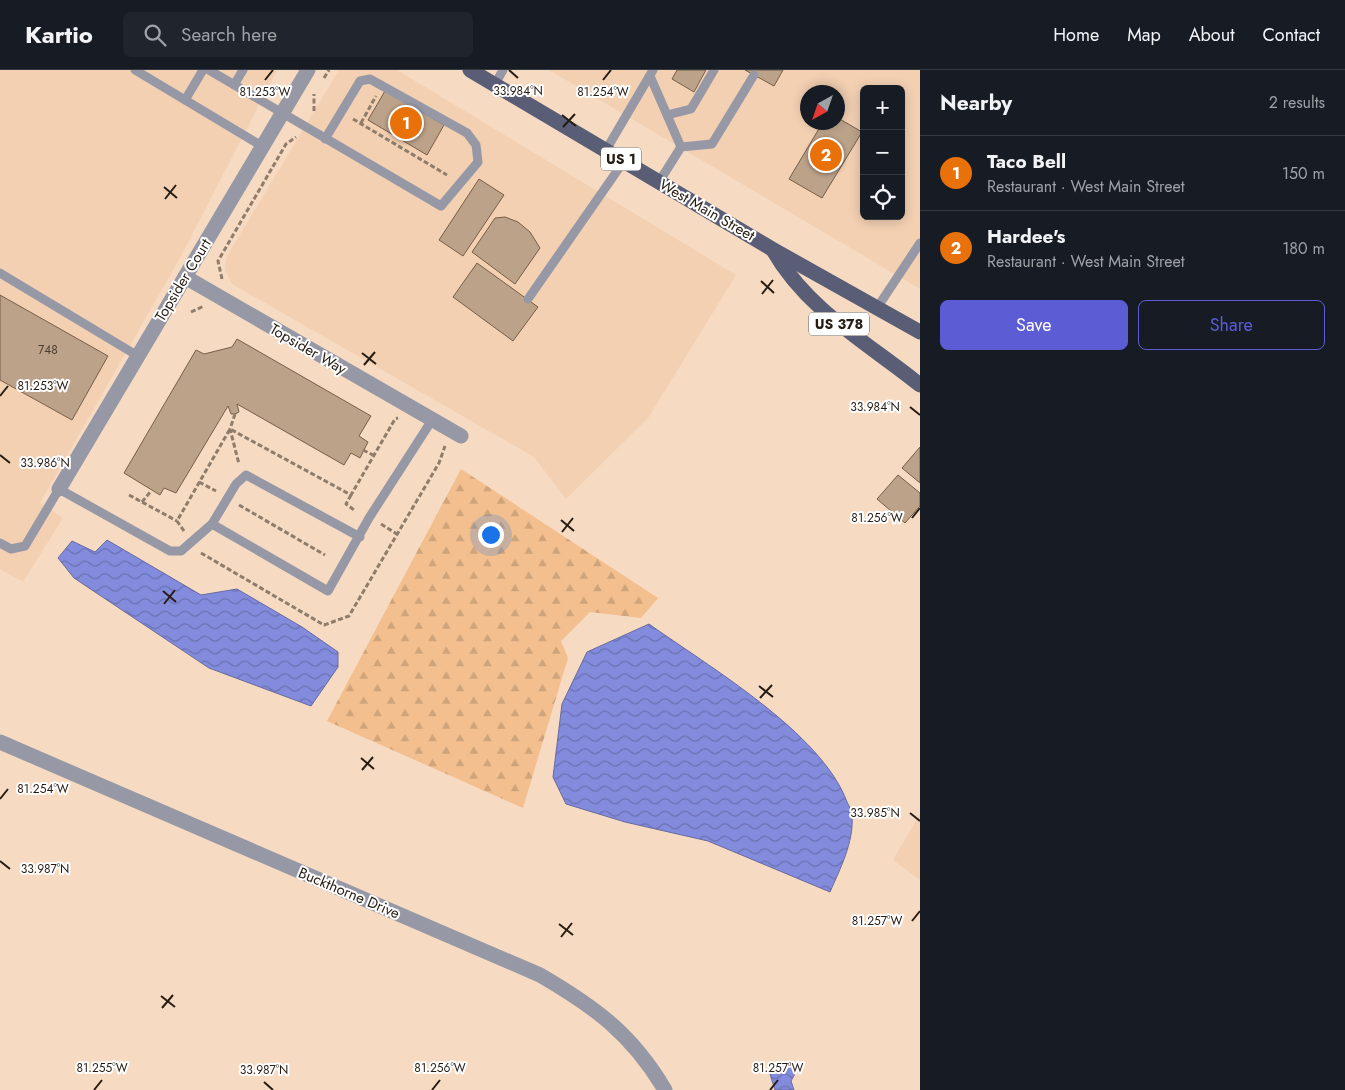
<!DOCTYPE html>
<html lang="en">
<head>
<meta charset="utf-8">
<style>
  :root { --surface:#171b24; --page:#20242c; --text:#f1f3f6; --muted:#9ea1a6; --line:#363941; --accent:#5c5dd5 }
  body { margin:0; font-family:Jost,sans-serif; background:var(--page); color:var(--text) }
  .controls { position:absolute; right:15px; top:15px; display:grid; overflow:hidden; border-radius:8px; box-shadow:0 2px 12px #0003 }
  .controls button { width:45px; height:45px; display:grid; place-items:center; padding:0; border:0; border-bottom:1px solid var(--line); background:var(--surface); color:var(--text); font:25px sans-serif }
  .compass { position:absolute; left:800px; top:15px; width:45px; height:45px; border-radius:50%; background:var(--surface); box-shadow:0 2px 12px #0003; rotate:220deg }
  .you { position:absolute; left:490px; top:464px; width:18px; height:18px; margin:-12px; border:4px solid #fff; border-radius:50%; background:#1a73e8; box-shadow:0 0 0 8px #1a73e833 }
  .badge { display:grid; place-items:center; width:32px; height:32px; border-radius:50%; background:var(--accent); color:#fff; font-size:16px; font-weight:700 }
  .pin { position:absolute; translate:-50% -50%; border:2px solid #fff; box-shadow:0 1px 5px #0006 }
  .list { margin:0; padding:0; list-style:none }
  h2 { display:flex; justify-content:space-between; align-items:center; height:65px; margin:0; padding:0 20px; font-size:21px }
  h2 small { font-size:16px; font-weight:400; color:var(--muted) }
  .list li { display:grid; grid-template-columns:32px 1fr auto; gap:15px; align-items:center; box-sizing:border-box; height:75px; padding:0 20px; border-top:1px solid var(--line) }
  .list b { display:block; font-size:19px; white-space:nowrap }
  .list p { margin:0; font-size:16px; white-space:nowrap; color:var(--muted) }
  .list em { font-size:16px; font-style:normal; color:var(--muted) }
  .actions { display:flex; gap:10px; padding:15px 20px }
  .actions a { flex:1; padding:11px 0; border:1px solid var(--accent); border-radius:8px; text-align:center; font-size:18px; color:var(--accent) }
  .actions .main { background:var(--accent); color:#fff }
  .icon { flex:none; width:28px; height:28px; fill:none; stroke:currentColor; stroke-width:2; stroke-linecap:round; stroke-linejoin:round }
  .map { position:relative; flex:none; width:920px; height:1020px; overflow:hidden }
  header { display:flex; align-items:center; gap:30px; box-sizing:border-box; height:70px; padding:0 25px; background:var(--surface); border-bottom:1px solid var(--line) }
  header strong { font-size:24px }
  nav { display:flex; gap:28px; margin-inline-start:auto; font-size:18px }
  .search { width:350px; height:45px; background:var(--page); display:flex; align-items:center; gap:12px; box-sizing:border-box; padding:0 18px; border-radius:8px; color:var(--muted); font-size:19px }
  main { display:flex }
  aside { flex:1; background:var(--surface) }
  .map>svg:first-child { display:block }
</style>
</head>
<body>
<header>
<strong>Kartio</strong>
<div class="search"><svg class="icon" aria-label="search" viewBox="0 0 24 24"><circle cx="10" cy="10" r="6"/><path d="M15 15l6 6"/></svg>Search here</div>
<nav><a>Home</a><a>Map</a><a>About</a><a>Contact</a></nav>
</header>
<main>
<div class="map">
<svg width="920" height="1020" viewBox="0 0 920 1020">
  <defs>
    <pattern id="forest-firs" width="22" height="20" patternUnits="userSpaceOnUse" patternTransform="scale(1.25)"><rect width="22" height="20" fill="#f3bf8f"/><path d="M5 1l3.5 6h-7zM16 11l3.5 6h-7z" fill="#d0a47a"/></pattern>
    <pattern id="water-waves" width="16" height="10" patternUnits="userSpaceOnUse" patternTransform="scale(1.25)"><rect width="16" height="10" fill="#838bdd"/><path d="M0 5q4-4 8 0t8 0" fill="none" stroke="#6b71b2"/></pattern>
  </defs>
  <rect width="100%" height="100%" fill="#f6dac1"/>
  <!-- built -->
  <g fill="#f3d0b2" fill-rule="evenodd">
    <polygon points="0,0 277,0 180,188 40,433 63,448 23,512 0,499"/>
    <polygon points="339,0 397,0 736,205 648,348 566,429 534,387 232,214 225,200 227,186"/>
    <path d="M549,0h371v219zM864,19h37v127h-37zM808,22h30v30h-30z"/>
    <polygon points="920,744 920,810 893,790"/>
  </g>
  <!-- forest -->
  <polygon fill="url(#forest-firs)" points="461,399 658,528 641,548 590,542 561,571 568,588 523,738 327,651"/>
  <!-- water -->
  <g fill="url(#water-waves)" stroke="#676aa0">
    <polygon points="107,470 201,525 237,519 302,557 338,582 338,597 311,636 209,598 74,508 58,488 72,471 95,482"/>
    <path d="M649,554c59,42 173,109 198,178 2,4 5,9 5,14 2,26 -12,53 -22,76l-122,-51 -83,-19 -59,-18 -13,-27 9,-73 25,-52z"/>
    <polygon points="787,994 797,1000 791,1011 794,1020 775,1020 769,1001"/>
  </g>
  <!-- building -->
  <g fill="#bda28a" stroke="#775e48">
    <polygon points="677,0 706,0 694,22 672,9"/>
    <polygon points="745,0 783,0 774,16"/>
    <polygon points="385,21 444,55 427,85 368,50"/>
    <polygon points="838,48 862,62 822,128 789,109 823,52 838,52"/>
    <polygon points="479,109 504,125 463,186 439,170"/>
    <polygon points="505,147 518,152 530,162 540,178 515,214 472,182 495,148"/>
    <polygon points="477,193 538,237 513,271 453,227"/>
    <polygon points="0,225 108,286 72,350 0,310"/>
    <polygon points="237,269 371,346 359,366 368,372 360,388 351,383 344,395 237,334 239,342 235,344 231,344 228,336 176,423 164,418 160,425 124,403 196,280 204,284 232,277"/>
    <polygon points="920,377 920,413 902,398"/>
    <polygon points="898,405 920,423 920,436 905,453 877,429"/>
  </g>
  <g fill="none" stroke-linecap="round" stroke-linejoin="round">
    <!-- path -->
    <g stroke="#8f7c6b" stroke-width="3" stroke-dasharray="5 2.5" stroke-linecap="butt">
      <polyline points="324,8 329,0"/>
      <polyline points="314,41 314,24"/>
      <polyline points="353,49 447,105"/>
      <polyline points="361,53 376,26"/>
      <polyline points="222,209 218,191 286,74 296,67"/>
      <polyline points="191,242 204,236"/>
      <polyline points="235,344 230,359 239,394"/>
      <polyline points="363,380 373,385"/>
      <polyline points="199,412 216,421"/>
      <polyline points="129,425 177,451"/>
      <polyline points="351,425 346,434 354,440"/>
      <polyline points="142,432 151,421"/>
      <polyline points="239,435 325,485"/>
      <polyline points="381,454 397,464"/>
      <polyline points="184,461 177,451 230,359 351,425 395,349 398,348"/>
      <polyline points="201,483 324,555 349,546 439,393 445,376"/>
    </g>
    <!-- lane -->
    <g stroke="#9698a6" stroke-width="9">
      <polyline points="135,0 262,76"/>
      <polyline points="209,0 441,136 478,92 476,75 467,63 370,9 360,11 325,69"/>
      <polyline points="650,6 681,77"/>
      <polyline points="495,14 503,0"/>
      <polyline points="234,15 243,0"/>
      <polyline points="185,30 203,0"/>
      <polyline points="667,45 691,39 714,0"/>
      <polyline points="606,80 653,0"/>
      <polyline points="659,112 681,77 712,74 754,5"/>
      <polyline points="0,203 138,286"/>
      <polyline points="528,229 624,91"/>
      <polyline points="877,238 920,173"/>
      <polyline points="360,467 246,405 236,414 212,454 328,521 369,448 432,350"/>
      <polyline points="0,473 11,479 25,476 59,419 170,481 181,481 212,454"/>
    </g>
    <!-- street -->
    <g stroke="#9698a6" stroke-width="15">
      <polyline points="185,207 461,366"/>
      <polyline points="59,419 308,0"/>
      <path d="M0,672l540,233c55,32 92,59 125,115"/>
    </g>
    <!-- primary -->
    <g stroke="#5a5d76" stroke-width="15">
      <polyline points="470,0 772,179 920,262"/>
      <path d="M773,180c34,60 95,93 147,135"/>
    </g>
  </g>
  <!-- ticks -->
  <path fill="none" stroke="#261c13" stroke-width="2" d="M509,0l9,8M265,10l8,-10M603,10l8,-10M562,45l14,11M563,57l12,-13M164,117l13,11M165,129l11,-14M761,211l13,12M762,224l11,-14M362,283l14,11M364,295l11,-13M0,326l8,-10M910,337l10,8M0,385l10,8M912,448l8,-10M561,450l13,11M562,462l11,-14M163,521l13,11M164,534l11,-14M759,616l14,11M760,628l12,-13M361,688l13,11M362,700l11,-13M0,729l8,-10M910,743l10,8M0,791l10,8M912,851l8,-10M559,854l14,11M561,867l11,-14M161,926l14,11M162,938l11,-13M264,1012l9,8M94,1020l8,-10M432,1020l8,-10M770,1020l8,-10"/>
  <g text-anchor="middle" stroke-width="4" stroke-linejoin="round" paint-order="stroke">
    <!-- number labels -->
    <g font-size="12" fill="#4c3e31">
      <text x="48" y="284">748</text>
    </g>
    <!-- shield labels -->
    <g fill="#fff" stroke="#67605a" stroke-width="1">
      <rect x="601" y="77.5" width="40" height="23" rx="4"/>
      <rect x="809" y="242.5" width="60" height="23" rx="4"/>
    </g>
    <g font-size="14" font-weight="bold" fill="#261c13">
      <text x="621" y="94">US 1</text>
      <text x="839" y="259">US 378</text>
    </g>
    <!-- street labels -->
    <g font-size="15" fill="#261c13" stroke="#fff">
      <text transform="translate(707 140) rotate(30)" y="5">West Main Street</text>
      <text transform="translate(183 210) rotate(-59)" y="5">Topsider Court</text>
      <text transform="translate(308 279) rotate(30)" y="5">Topsider Way</text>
      <text transform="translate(349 823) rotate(23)" y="5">Buckthorne Drive</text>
    </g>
  </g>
  <g font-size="12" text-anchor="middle" fill="#261c13" stroke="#fff" stroke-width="4" stroke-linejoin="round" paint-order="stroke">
    <text x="518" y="25">33.984°N</text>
    <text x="265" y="26">81.253°W</text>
    <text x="603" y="26">81.254°W</text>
    <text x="43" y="320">81.253°W</text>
    <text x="875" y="341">33.984°N</text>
    <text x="45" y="397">33.986°N</text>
    <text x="877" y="452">81.256°W</text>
    <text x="43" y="723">81.254°W</text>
    <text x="875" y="747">33.985°N</text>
    <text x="45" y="803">33.987°N</text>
    <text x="877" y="855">81.257°W</text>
    <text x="102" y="1002">81.255°W</text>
    <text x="440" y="1002">81.256°W</text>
    <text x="778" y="1002">81.257°W</text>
    <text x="264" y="1004">33.987°N</text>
  </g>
</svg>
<div class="controls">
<button>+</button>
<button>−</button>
<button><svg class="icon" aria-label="locate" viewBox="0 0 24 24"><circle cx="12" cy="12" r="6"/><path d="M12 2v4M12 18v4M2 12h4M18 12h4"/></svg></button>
</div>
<svg class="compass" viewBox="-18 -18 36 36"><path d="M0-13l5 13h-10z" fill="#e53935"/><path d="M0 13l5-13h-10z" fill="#9ea1a6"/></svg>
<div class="you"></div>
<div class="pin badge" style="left:406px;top:53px;background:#e8710a">1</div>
<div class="pin badge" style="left:826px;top:85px;background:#e8710a">2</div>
</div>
<aside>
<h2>Nearby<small>2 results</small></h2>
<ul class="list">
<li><span class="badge" style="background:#e8710a">1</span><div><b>Taco Bell</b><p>Restaurant · West Main Street</p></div><em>150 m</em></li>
<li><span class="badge" style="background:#e8710a">2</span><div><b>Hardee's</b><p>Restaurant · West Main Street</p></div><em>180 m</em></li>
</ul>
<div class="actions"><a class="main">Save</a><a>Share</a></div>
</aside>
</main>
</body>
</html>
